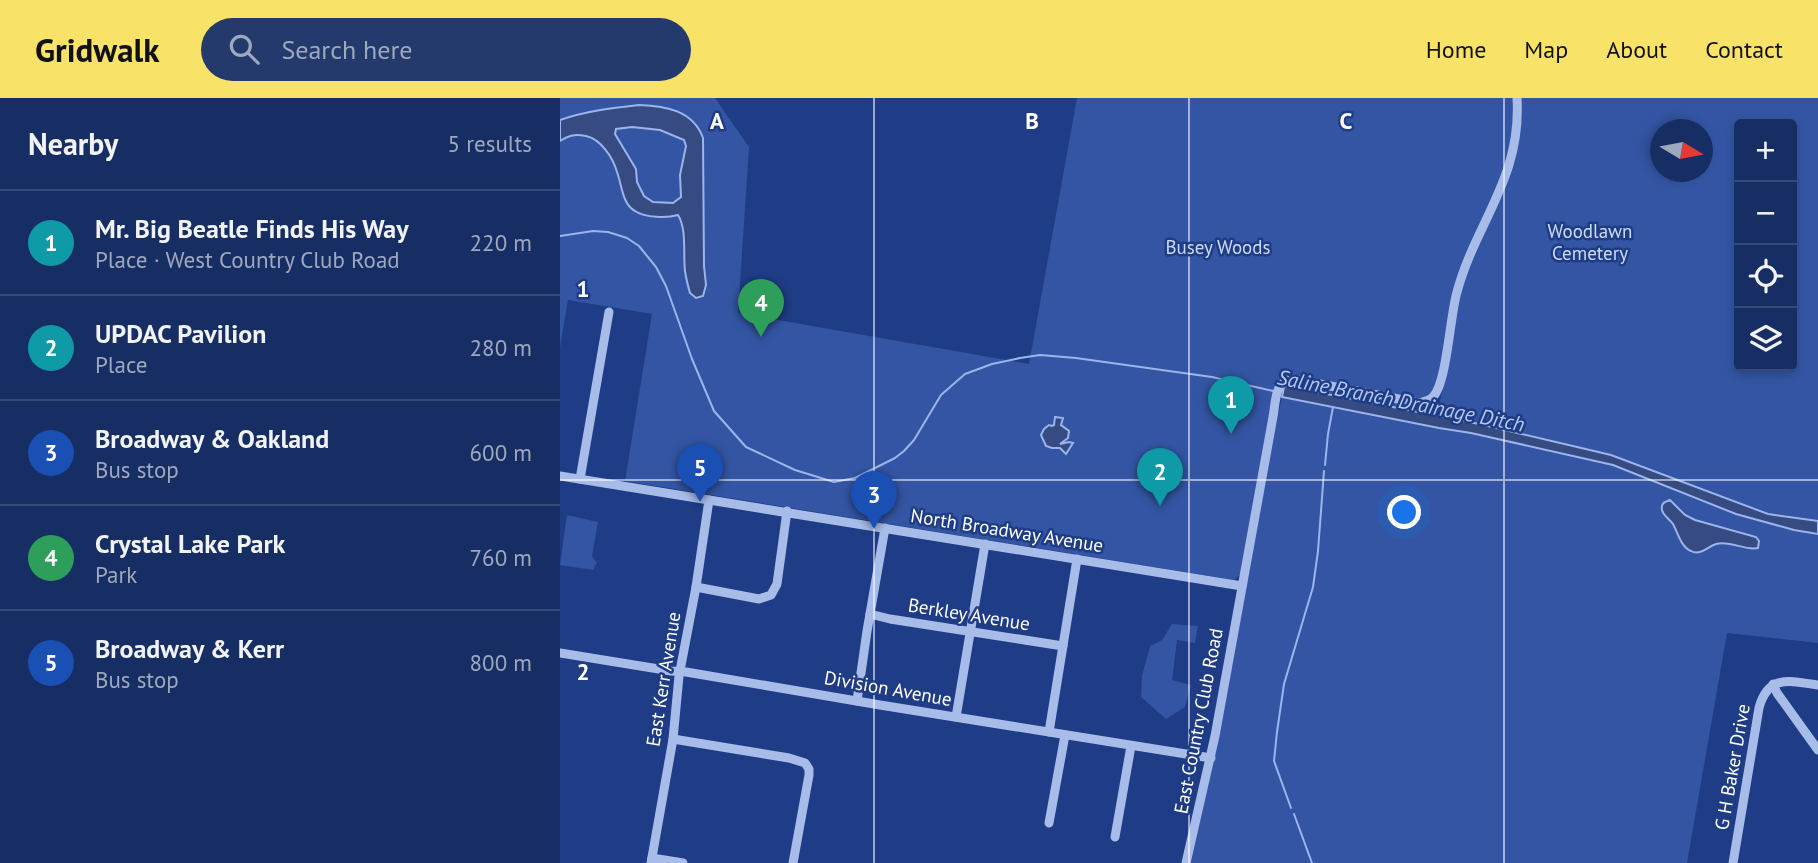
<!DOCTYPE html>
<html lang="en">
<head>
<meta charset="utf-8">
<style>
  :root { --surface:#172e64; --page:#243a6d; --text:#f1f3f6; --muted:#9ea8bf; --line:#364a78; --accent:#f8e368 }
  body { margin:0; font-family:"PT Sans",sans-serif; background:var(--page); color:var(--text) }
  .controls { position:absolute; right:21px; top:21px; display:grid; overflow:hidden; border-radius:7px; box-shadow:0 4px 10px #0003 }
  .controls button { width:63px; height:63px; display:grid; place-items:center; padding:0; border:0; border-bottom:2px solid var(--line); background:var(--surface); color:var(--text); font:35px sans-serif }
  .compass { position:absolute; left:1090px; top:21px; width:63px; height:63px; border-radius:50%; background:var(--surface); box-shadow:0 4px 10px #0003; rotate:100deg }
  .you { position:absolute; left:845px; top:415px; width:24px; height:24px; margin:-18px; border:5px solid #fff; border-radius:50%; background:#1a73e8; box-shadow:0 0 0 10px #1a73e833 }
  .badge { display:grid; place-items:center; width:46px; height:46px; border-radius:50%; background:var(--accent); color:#fff; font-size:23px; font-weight:700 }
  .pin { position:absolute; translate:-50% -58px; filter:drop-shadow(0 2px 4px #0008) }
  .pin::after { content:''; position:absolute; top:37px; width:24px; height:21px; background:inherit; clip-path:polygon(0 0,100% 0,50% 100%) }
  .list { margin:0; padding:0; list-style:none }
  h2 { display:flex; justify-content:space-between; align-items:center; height:91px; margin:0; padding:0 28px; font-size:30px }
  h2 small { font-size:23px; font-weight:400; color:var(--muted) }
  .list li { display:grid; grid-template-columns:46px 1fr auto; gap:21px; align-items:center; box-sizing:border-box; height:105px; padding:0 28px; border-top:2px solid var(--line) }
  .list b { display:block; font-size:26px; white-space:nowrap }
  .list p { margin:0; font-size:23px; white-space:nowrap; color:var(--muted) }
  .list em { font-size:23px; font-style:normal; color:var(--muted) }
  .icon { flex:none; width:38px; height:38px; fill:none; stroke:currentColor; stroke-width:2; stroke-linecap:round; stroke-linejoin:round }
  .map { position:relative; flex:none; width:1258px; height:765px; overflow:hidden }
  header { display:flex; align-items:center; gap:42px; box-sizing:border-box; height:98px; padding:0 35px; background:var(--accent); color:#111 }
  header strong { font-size:33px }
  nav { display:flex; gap:38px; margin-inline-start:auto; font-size:24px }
  .search { width:490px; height:63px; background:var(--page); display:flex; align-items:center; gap:18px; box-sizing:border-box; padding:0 24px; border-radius:38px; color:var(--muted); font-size:26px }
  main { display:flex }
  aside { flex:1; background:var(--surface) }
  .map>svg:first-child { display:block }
</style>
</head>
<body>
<header>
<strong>Gridwalk</strong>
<div class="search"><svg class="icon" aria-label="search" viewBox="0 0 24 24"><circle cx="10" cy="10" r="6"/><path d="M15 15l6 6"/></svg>Search here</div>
<nav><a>Home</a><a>Map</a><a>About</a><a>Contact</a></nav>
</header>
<main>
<aside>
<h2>Nearby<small>5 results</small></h2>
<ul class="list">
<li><span class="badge" style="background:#0f9aa8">1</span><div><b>Mr. Big Beatle Finds His Way</b><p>Place · West Country Club Road</p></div><em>220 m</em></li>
<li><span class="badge" style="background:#0f9aa8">2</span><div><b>UPDAC Pavilion</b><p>Place</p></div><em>280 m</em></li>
<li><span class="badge" style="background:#1a4fb4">3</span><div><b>Broadway &amp; Oakland</b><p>Bus stop</p></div><em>600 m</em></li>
<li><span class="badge" style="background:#2e9e5b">4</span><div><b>Crystal Lake Park</b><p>Park</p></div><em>760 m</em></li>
<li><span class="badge" style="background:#1a4fb4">5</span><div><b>Broadway &amp; Kerr</b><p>Bus stop</p></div><em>800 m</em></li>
</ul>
</aside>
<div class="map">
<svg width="1258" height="765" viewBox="0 0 1258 765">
  <rect width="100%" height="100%" fill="#1f3d86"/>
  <!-- green -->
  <g fill="#3355a3" fill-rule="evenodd">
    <polygon points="0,0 155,0 189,49 178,215 469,266 517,0 957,0 955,47 909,159 881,280 867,303 741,282 722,284 682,474 678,479 674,482 65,383 92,216 8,202 0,249"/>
    <path d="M960,0h298v545l-91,-10 -40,230h-497c38,-157 61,-317 94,-476l9,-5 145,28 6,-27 13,-75 9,-35 38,-82 10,-29zM1179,26h53v242h-53zM1100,32h42v42h-42z"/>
    <polygon points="7,417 38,424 32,458 37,465 33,472 0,467"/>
    <polygon points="612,526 638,528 635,545 617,542 612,582 631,587 625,609 606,621 581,599 582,578 590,548 602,542"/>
  </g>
  <!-- water -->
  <g fill="#354b81" stroke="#9bb5ec" stroke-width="2" fill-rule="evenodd">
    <path d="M79,7c26,1 54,5 64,33l1,128 2,19 -3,11 -7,2 -6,-5c-2,-7 -4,-15 -5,-22 -2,-16 2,-42 -7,-56 -11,3 -33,3 -43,-4 -13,-7 -13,-26 -18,-39 -4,-14 -16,-33 -31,-36 -12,-2 -16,-1 -26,5v-21c26,-9 52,-12 79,-15zM72,29l28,3 24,10 2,6 -6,29 1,22 -8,6 -20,-1 -9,-6 -7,-14 -1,-13 -21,-35 1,-5z"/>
    <polygon points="726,288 919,326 1051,357 1208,416 1258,423 1258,436 1234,432 1176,416 1053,367 911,335 879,330 722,299 724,289"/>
    <polygon points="495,319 503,320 501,327 509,333 508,340 500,346 509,344 513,345 506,356 500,350 492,350 486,348 481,337 484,331 489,327 492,328 494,327"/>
    <path d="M1110,402l15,15 10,5 61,17 3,4 -1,7c-13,3 -28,-8 -42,-4 -9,3 -16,12 -25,7 -10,-4 -13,-18 -18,-27 -3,-5 -13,-10 -11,-18 1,-5 4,-4 8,-6z"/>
  </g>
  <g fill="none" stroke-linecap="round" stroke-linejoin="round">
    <!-- stream -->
    <g stroke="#9bb5ec" stroke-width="2">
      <polyline points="0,138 33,133 48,134 67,140 79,148 96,169 106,188 132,261 154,313 186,349 235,372 274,384 295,380 335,360 344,353 354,342 381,297 405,276 432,266 460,260 480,257 516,260 652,279 713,293"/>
      <polyline points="765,367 768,336 773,309"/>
      <polyline points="731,710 714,663 717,634 724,586 753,489 758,453 764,373"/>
      <polyline points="734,716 752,765"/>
    </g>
    <!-- minor -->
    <g stroke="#a8bcea" stroke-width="9">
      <polyline points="0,378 682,488"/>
      <polyline points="20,381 49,214"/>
      <polyline points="136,489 199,501 211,497 217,486 227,413"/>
      <polyline points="310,516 330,521 503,548"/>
      <polyline points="0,555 111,573 126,574 320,607 651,660"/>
      <polyline points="1213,586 1217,595 1258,652"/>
      <polyline points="297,603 307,533 325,430"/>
      <polyline points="396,619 425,446"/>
      <polyline points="489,634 517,461"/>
      <polyline points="113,641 229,660 245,665 249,671 249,677 233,765"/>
      <polyline points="489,725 505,637"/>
      <polyline points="555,739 571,648"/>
      <polyline points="92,760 123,765"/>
      <polyline points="91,765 113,641 119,578 136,489 149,402"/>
      <path d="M626,765l29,-127 58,-319c3,-16 1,-37 21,-38l125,24c5,-1 10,-2 14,-6 14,-14 17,-82 24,-105 19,-70 65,-114 60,-194"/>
      <path d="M1173,765l26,-155c9,-34 31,-27 59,-23"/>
    </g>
  </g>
  <!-- grid -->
  <path fill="none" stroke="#fff" stroke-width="2" stroke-opacity="0.55" d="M314,0v765M629,0v765M944,0v765M0,382h1258"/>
  <g text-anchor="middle" stroke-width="5" stroke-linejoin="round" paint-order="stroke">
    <!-- park labels -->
    <g font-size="19" fill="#cddaf8" stroke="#1f3d86">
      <text x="1030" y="140">Woodlawn<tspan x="1030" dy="22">Cemetery</tspan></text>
      <text x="658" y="156">Busey Woods</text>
    </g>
    <!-- street labels -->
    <g font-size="19" fill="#fff" stroke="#1f3d86">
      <text transform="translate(447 432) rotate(9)" y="7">North Broadway Avenue</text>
      <text transform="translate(409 516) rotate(9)" y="7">Berkley Avenue</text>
      <text transform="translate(103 581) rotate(-81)" y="7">East Kerr Avenue</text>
      <text transform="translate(328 590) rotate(10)" y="7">Division Avenue</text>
      <text transform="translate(638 623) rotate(-79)" y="7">East Country Club Road</text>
      <text transform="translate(1172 669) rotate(-80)" y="7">G H Baker Drive</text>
    </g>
    <!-- water labels -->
    <g font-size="21" font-style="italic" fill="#b4c7f2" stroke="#1f3d86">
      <text transform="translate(841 303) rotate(11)" y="7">Saline Branch Drainage Ditch</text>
    </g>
  </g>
  <g font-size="23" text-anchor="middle" font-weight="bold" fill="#fff" stroke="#1f3d86" stroke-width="5" stroke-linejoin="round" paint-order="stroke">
    <text x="157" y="31">A</text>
    <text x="472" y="31">B</text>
    <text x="786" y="31">C</text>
    <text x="23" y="199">1</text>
    <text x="23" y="582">2</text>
  </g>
</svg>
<div class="controls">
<button>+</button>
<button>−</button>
<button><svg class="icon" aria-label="locate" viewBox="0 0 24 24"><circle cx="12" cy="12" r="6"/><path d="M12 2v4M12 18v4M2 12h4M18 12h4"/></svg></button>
<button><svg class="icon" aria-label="layers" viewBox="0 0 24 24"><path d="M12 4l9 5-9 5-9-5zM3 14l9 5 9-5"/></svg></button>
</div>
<svg class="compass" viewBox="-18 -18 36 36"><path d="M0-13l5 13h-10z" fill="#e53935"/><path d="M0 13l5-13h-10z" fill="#9ea8bf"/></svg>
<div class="you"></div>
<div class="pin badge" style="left:671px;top:336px;background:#0f9aa8">1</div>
<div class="pin badge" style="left:600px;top:408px;background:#0f9aa8">2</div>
<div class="pin badge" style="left:314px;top:431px;background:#1a4fb4">3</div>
<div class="pin badge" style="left:201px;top:239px;background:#2e9e5b">4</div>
<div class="pin badge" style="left:140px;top:404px;background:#1a4fb4">5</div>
</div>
</main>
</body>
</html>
